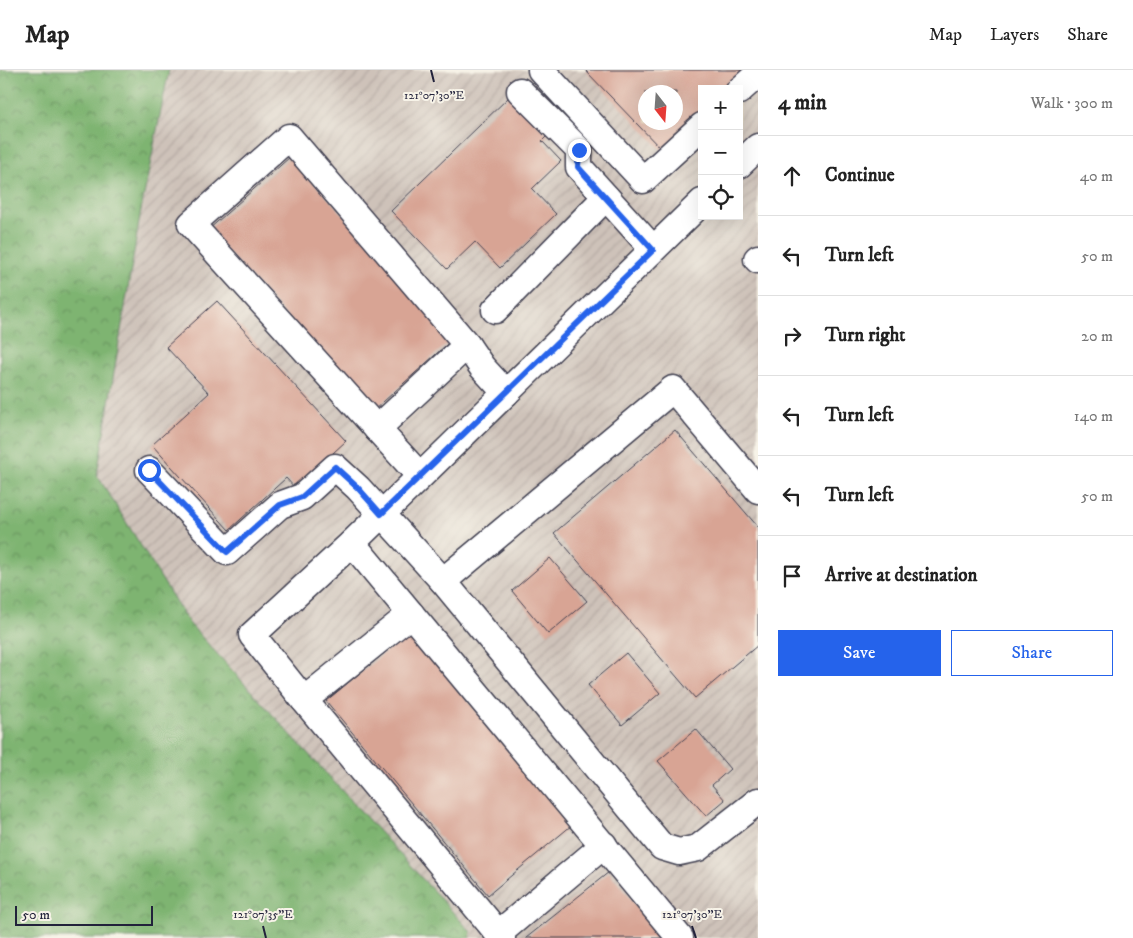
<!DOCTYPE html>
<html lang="en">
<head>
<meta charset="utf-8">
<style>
  :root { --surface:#fff; --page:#f2f2f2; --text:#222; --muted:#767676; --line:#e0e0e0; --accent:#2563eb }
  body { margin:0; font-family:"IM FELL DW Pica",serif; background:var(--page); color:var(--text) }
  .controls { position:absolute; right:15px; top:15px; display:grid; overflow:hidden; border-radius:0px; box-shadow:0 5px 20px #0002 }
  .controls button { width:45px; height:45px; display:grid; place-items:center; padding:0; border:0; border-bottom:1px solid var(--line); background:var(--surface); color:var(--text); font:25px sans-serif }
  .compass { position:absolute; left:638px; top:15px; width:45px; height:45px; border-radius:50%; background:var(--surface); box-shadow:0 5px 20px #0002; rotate:163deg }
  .scale { position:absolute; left:15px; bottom:12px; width:138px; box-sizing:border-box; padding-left:5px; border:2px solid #22223b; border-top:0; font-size:14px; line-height:18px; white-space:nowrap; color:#22223b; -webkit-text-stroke:4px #f7f3e8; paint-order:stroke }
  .stop { position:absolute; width:15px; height:15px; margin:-11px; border:4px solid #2563eb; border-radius:50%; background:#fff }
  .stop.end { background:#2563eb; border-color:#fff; box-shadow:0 1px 5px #0008 }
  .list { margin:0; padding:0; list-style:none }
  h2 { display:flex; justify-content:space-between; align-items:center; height:65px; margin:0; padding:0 20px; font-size:21px }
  h2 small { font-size:16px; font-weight:400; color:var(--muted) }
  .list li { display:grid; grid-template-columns:32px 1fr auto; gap:15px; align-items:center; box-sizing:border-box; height:80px; padding:0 20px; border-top:1px solid var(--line) }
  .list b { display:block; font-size:19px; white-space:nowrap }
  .list em { font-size:16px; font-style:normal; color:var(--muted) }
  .actions { display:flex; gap:10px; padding:15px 20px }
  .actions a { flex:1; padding:11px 0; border:1px solid var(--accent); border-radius:0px; text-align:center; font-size:18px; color:var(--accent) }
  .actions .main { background:var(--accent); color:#fff }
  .icon { flex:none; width:28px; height:28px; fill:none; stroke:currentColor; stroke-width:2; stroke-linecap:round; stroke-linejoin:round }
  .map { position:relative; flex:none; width:758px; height:868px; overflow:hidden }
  header { display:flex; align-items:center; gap:30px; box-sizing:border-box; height:70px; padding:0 25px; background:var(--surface); border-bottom:1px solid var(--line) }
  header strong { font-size:24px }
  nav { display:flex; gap:28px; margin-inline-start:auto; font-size:18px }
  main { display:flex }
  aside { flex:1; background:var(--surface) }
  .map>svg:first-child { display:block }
</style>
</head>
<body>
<header>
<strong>Map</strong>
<nav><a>Map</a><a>Layers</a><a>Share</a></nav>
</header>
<main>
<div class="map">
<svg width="758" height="868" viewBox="0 0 758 868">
  <defs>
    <pattern id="industrial-furrows" width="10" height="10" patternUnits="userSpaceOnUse" patternTransform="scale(1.25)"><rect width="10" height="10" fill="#cec2b9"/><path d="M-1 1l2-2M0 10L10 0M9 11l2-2" fill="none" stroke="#b1a6a0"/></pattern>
    <pattern id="forest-crowns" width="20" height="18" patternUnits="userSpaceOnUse" patternTransform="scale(1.25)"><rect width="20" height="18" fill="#7eb471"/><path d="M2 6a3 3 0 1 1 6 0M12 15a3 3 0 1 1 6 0" fill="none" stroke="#67925e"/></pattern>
  </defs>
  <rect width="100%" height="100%" fill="#f7f3e8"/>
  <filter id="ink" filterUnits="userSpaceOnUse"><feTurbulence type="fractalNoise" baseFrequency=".02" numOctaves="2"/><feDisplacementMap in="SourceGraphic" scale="10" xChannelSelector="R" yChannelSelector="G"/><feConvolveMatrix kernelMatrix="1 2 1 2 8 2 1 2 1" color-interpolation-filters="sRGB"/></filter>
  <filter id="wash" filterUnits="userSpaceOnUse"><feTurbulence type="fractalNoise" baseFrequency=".0096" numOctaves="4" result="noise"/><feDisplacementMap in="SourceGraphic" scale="20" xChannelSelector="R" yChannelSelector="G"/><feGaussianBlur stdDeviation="1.12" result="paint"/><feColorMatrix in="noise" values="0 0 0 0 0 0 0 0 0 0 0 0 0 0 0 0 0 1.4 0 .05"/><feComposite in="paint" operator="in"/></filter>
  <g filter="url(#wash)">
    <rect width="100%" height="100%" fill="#ede3c5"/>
    <!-- industrial -->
    <path fill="url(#industrial-furrows)" fill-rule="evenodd" d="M0,0h758v868h-758zM702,19h37v127h-37zM646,22h30v30h-30z"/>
    <!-- forest -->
    <polygon fill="url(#forest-crowns)" stroke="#506b56" points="0,0 169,0 141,140 97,405 189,553 471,862 470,868 0,868"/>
    <g id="blocks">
      <!-- building -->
      <g fill="#d8a494" fill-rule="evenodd">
        <path d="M585,0h161l-20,19h-24v23l-40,38zM646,22h30v30h-30z"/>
        <polygon points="510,26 548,65 542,71 561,91 532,119 556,144 500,198 475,172 447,199 391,141"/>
        <polygon points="290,87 455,267 373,341 208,160"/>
        <polygon points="217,231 346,371 295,418 286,408 229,460 152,375 209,323 166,277"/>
        <polygon points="675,360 758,457 758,575 695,628 554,463"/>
        <polygon points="550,488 587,531 548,564 512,521"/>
        <polygon points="410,562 572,755 488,825 326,631"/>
        <polygon points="626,583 660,623 622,655 588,615"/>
        <polygon points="696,659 730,699 712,715 725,730 706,746 658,691"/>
        <polygon points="609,802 662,868 526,868"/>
      </g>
    </g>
  </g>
  <g filter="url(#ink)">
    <use href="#blocks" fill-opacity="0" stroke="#403f50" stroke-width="1"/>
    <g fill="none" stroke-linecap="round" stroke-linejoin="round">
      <!-- minor casing -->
      <g stroke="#403f50" stroke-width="29">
        <g id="minor">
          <polyline points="541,0 643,110 702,56"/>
          <polyline points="520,21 579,80 579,97 653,179"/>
          <polyline points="739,21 758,4"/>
          <polyline points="739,95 758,77"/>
          <polyline points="758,188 757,189 758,190"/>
          <polyline points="495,240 606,127"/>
          <polyline points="377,359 467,275"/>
          <polyline points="149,400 227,482 280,435 302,427 335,397 358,418 443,511 662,777 679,782 698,778 758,731"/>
          <polyline points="420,406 191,154 289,67 467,275 482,297 506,323"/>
          <polyline points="352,473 680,868"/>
          <polyline points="443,511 673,319 758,420"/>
          <polyline points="304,630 411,544"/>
          <polyline points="498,864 604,775"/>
          <polyline points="502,868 304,630 252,565 352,473 702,132"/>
        </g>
      </g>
      <!-- minor -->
      <use href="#minor" stroke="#fff" stroke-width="26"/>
    </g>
  </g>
  <g fill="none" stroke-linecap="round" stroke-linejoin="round" filter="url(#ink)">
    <!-- route -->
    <polyline stroke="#2563eb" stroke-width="6" points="149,400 227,482 280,435 302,427 335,397 358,418 381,444 653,180 578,97 579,80"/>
  </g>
  <!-- ticks -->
  <path fill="none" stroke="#22223b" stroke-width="2" d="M431,0l3,12M263,856l3,12M692,856l4,12"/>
  <g font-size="12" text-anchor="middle" fill="#22223b" stroke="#f7f3e8" stroke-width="4" stroke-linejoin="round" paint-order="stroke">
    <text x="434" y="29">121°07'30"E</text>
    <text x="263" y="848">121°07'35"E</text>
    <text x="692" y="848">121°07'30"E</text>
  </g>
</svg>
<div class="controls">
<button>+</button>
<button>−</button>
<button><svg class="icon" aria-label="locate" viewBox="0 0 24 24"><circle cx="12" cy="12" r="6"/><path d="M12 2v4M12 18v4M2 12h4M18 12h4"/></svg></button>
</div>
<svg class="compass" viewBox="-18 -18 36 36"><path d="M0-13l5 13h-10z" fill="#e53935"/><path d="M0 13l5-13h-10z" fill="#767676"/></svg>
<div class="scale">50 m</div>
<div class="stop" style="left:149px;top:400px"></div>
<div class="stop end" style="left:579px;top:80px"></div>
</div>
<aside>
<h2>4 min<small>Walk · 300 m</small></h2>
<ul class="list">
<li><svg class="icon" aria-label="ahead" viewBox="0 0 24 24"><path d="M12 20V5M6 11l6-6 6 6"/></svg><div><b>Continue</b></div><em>40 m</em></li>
<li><svg class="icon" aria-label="left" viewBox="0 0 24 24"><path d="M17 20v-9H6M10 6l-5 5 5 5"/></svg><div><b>Turn left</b></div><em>50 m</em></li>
<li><svg class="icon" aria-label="right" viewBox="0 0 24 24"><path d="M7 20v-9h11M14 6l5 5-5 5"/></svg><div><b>Turn right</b></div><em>20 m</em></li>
<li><svg class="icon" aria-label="left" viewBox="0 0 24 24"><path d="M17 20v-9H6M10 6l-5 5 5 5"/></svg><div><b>Turn left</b></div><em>140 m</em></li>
<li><svg class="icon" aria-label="left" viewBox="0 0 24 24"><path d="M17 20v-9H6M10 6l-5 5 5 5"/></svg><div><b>Turn left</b></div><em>50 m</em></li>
<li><svg class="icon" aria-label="arrive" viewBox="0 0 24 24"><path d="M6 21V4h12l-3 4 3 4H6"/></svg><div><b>Arrive at destination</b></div></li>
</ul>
<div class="actions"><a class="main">Save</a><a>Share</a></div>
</aside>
</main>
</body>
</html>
